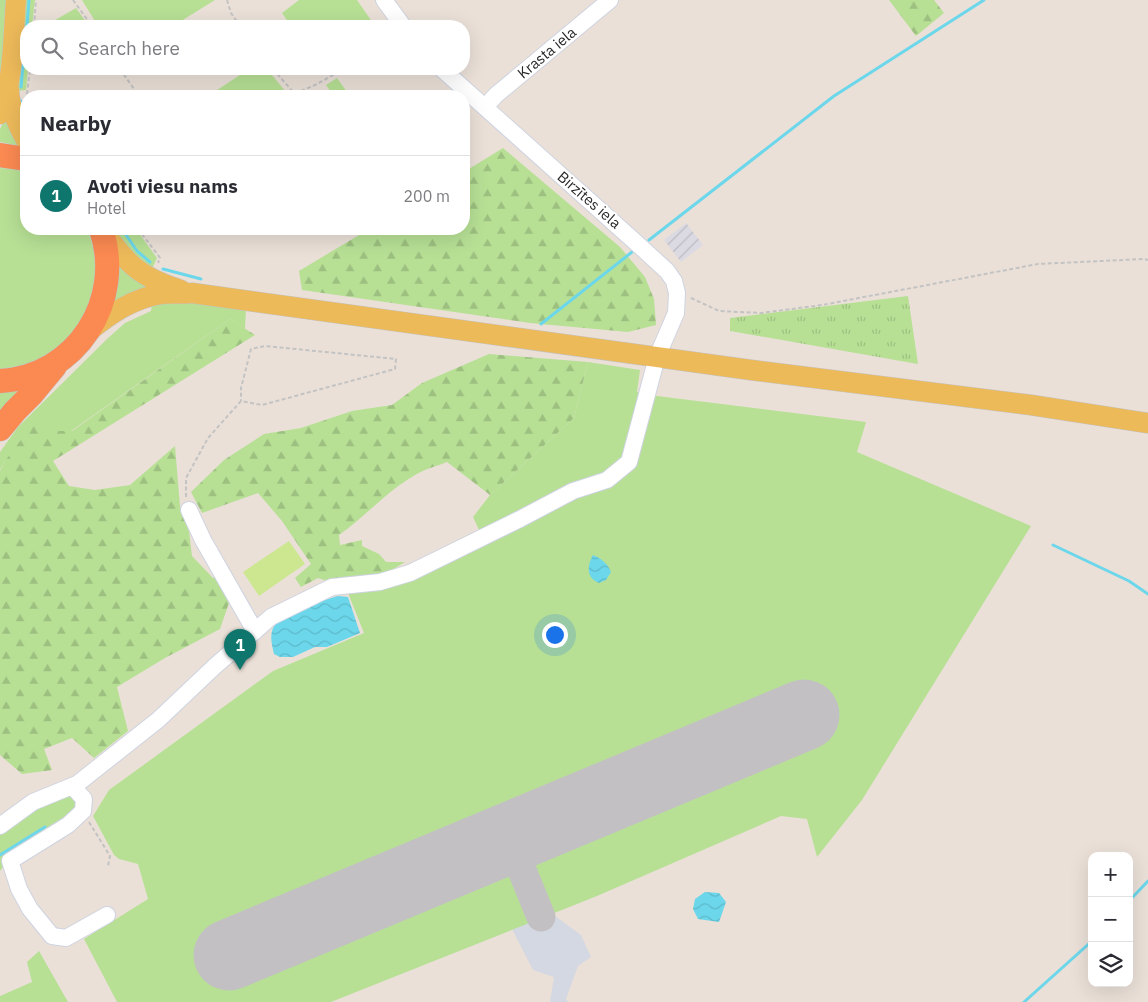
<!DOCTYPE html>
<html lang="en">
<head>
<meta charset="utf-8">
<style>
  :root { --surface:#fff; --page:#f7f7f7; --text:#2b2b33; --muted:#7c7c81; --line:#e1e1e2; --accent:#0f766e }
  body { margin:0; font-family:"IBM Plex Sans",sans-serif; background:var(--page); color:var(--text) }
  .controls { position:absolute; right:15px; bottom:15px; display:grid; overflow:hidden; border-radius:10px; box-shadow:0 5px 20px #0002 }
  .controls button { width:45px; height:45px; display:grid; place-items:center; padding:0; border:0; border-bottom:1px solid var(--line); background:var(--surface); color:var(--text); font:25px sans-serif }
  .you { position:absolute; left:554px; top:634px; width:18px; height:18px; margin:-12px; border:4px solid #fff; border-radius:50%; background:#1a73e8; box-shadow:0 0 0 8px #1a73e833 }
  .badge { display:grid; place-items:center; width:32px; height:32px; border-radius:50%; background:var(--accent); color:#fff; font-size:16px; font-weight:700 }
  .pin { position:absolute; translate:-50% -41px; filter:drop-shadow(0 1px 2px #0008) }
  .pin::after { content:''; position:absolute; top:26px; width:18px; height:15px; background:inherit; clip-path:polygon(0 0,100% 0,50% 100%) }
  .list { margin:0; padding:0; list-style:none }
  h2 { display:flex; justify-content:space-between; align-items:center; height:65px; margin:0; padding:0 20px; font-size:21px }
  h2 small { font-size:16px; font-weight:400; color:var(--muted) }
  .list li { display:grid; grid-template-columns:32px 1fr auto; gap:15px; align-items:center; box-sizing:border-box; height:80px; padding:0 20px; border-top:1px solid var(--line) }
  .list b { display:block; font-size:19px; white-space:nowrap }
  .list p { margin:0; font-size:16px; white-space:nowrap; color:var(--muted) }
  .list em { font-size:16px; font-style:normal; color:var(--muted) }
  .icon { flex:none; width:28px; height:28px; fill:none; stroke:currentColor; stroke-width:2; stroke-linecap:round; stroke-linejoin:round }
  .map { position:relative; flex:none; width:1148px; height:1002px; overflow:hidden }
  .search { position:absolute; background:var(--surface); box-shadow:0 5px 20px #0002; left:20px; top:20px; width:450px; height:55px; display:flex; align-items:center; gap:12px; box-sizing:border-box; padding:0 18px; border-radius:20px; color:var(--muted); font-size:19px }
  .panel { position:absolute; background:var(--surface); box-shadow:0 5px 20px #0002; left:20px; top:90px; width:450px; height:145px; border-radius:20px }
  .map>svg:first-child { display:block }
</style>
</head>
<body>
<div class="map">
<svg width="1148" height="1002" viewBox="0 0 1148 1002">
  <defs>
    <pattern id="industrial-furrows" width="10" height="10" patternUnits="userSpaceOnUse" patternTransform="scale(1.25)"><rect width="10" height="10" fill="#dbd9e2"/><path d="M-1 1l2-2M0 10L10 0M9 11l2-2" fill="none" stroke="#bcbac2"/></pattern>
    <pattern id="forest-firs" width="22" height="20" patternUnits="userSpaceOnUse" patternTransform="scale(1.25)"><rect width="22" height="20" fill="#b7e095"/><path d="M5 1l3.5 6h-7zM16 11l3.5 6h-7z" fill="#9dc080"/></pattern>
    <pattern id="park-tufts" width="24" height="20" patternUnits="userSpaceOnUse" patternTransform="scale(1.25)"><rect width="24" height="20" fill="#b7e095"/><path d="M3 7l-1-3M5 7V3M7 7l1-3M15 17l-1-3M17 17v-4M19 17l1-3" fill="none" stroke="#9dc080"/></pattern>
    <pattern id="water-waves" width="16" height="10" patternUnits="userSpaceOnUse" patternTransform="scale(1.25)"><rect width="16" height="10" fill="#6cd7eb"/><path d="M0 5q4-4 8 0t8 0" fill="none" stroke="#5eb9ca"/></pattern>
  </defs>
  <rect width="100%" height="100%" fill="#eae0d8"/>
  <!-- industrial -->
  <polygon fill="url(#industrial-furrows)" points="686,223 703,245 681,262 664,240"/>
  <!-- airport -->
  <polygon fill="#d4d8e2" points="551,913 581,935 591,957 578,966 566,999 568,1002 550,1002 554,977 533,970 512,929"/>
  <!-- grass -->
  <g fill="#b7e095">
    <polygon points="0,0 8,0 0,85"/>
    <polygon points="24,0 35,0 32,26 26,26 26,69 28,69 26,90 16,91"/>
    <polygon points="82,0 215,0 173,26 98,26"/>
    <polygon points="299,0 357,0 375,26 291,26 282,13"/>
    <polygon points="76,8 89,26 45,26"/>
    <polygon points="249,69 267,69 286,92 279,96 208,96"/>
    <polygon points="337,78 350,96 334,96 326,85"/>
    <polygon points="6,117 20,146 0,142 0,129"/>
    <path d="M0,168l14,1 12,4v56h61c18,40 6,94 -30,120 -7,5 -16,10 -23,14 -10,4 -23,5 -34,7z"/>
    <polygon points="112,229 136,229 157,258 151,271 132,257"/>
    <polygon points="117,262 145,283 144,291 113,305 118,274"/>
    <polygon points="167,300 246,309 245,329 230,319 71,431 54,431 5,461 0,470 0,452 18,427 107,339 125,323 151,311 152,303"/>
    <polygon points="588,362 640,370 637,392 657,396 866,422 857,452 1031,526 862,800 817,857 807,819 781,816 597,896 331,1002 117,1002 84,939 148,899 138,864 119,859 114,855 93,816 109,790 273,671 364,633 346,588 401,582 481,534 473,517 490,495 574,418"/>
    <polygon points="24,388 0,418 0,390"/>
    <polygon points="65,791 76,801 76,807 74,814 11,855 0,871 0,832"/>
    <polygon points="39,951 68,1002 0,1002 0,996 32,982 27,962"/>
  </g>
  <!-- forest -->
  <g fill="url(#forest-firs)">
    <polygon points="889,0 934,0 944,13 916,36"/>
    <polygon points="503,148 620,247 645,277 654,299 656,325 628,332 530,323 302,290 299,271 369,229 464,229 464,172"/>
    <polygon points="230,319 255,335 53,461 69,486 95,490 130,485 175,446 180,506 189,531 192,556 213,578 233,579 231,597 220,629 165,658 117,687 128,731 94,758 72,738 44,749 52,770 22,774 0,755 0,471 5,461 36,420 54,431 72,431"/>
    <path d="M489,354l99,8 -14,56 -84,77 -43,-33c-10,4 -22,7 -32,13 -28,16 -50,42 -76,60l1,10 22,-5v6l17,8 7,8h19l-21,13 -51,8 -15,-5 -17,9 -6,-9 16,-14 -29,-43 -24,-28 -56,20 -11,-21 33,-32 40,-26 37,-6 51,-17 40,-6 30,-22z"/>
  </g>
  <!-- park -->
  <polygon fill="url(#park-tufts)" points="908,296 918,364 730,331 730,318"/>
  <!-- pitch -->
  <polygon fill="#cce790" points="289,541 305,564 259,596 243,572"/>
  <!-- water -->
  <g fill="url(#water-waves)">
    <path d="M593,555c9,4 14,8 18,17l-5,8 -7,3c-13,-5 -12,-17 -6,-28z"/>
    <path d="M339,596l9,1 12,36 -33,14h-12l-22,10h-13l-6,-3c-2,-9 -5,-19 0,-28 7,-10 52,-28 65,-30z"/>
    <polygon points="705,892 719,893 726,902 719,922 698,919 693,909 695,899"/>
  </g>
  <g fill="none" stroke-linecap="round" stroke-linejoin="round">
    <!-- stream -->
    <g stroke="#6cd7eb" stroke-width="3">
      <polyline points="27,26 29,0"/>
      <polyline points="21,87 26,31"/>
      <polyline points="21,101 26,116"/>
      <polyline points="122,229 137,251 150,262"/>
      <polyline points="649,240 834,96 984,0"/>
      <polyline points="163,269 201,279"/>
      <polyline points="541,324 632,252"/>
      <polyline points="1053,545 1129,581 1148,594"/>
      <polyline points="0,855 45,827"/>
      <polyline points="1129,901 1148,881"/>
      <polyline points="1024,1002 1092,941"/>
    </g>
    <!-- taxiway -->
    <polyline stroke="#c3c0c4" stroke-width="29" points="509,838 541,917"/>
    <!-- runway -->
    <polyline stroke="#c3c0c4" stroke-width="71" points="229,955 804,715"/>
    <!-- minor casing -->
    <g stroke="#ced3e0" stroke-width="18">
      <g id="minor">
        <polyline points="384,0 403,26"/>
        <polyline points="485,107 496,95 610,0"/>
        <polyline points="189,510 203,540 255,631"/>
        <polyline points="72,786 84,799 83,811 68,825 10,861 19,889 30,909 52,936 66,938 107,915"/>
        <polyline points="0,826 33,802 77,784 158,720 214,667 271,617 332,587 380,582 410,573 520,519 573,491 607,480 629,462 657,357 676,313 677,293 674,281 667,271 632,239 442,69"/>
      </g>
    </g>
    <!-- major casing -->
    <g stroke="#c3c3c3" stroke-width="21">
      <g id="major">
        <path d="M9,89c0,18 8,35 17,51"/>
        <path d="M0,114c14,-35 13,-77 16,-114"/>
        <path d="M102,229c25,35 37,48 79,61"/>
        <path d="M88,332c21,-17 45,-34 73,-38 10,-1 21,0 31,-1l559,77 280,35 117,18"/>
      </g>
    </g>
    <!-- highway casing -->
    <g stroke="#c3c3c3" stroke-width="25">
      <g id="highway">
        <polyline points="0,155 26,159"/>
        <path d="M0,381c77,-4 125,-81 101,-152"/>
        <polyline points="0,429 15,411 31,395 55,366"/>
      </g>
    </g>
    <!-- path -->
    <g stroke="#c3c3c3" stroke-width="2" stroke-dasharray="4 2.5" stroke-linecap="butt">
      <polyline points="73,0 92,26"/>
      <polyline points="227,0 231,13 240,26"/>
      <polyline points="34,26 36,0"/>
      <polyline points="120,69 139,96"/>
      <polyline points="273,69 294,93"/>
      <polyline points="27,94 30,69"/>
      <polyline points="289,96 315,85 344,69"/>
      <polyline points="138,229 158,255 160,258 158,263"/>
      <polyline points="691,298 719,311 761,313 822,305 1038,264 1144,259 1148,260"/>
      <polyline points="186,497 186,478 208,438 241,401 262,405 395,369 396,359 265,346 251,349 241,388 241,401"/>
      <polyline points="89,822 110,856 108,866"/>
    </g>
    <!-- minor -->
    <use href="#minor" stroke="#fff" stroke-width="16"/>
    <!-- major -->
    <use href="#major" stroke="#edba5a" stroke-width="20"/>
    <!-- highway -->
    <use href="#highway" stroke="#fa8952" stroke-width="24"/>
  </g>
  <g text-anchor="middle" stroke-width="4" stroke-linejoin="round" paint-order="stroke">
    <!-- street labels -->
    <g font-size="15" fill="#272727" stroke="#fff">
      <text transform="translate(547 53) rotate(-40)" y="5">Krasta iela</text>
      <text transform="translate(589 200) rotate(41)" y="5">Birzītes iela</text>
    </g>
  </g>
</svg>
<div class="controls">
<button>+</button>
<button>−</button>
<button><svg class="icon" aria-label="layers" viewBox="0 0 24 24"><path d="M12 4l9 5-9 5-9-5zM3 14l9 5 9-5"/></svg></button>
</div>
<div class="you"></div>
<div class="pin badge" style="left:240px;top:670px">1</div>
<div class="search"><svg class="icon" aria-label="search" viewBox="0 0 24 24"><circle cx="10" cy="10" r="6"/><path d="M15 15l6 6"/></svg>Search here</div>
<section class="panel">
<h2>Nearby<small></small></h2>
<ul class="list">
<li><span class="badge">1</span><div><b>Avoti viesu nams</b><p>Hotel</p></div><em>200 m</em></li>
</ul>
</section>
</div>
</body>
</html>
